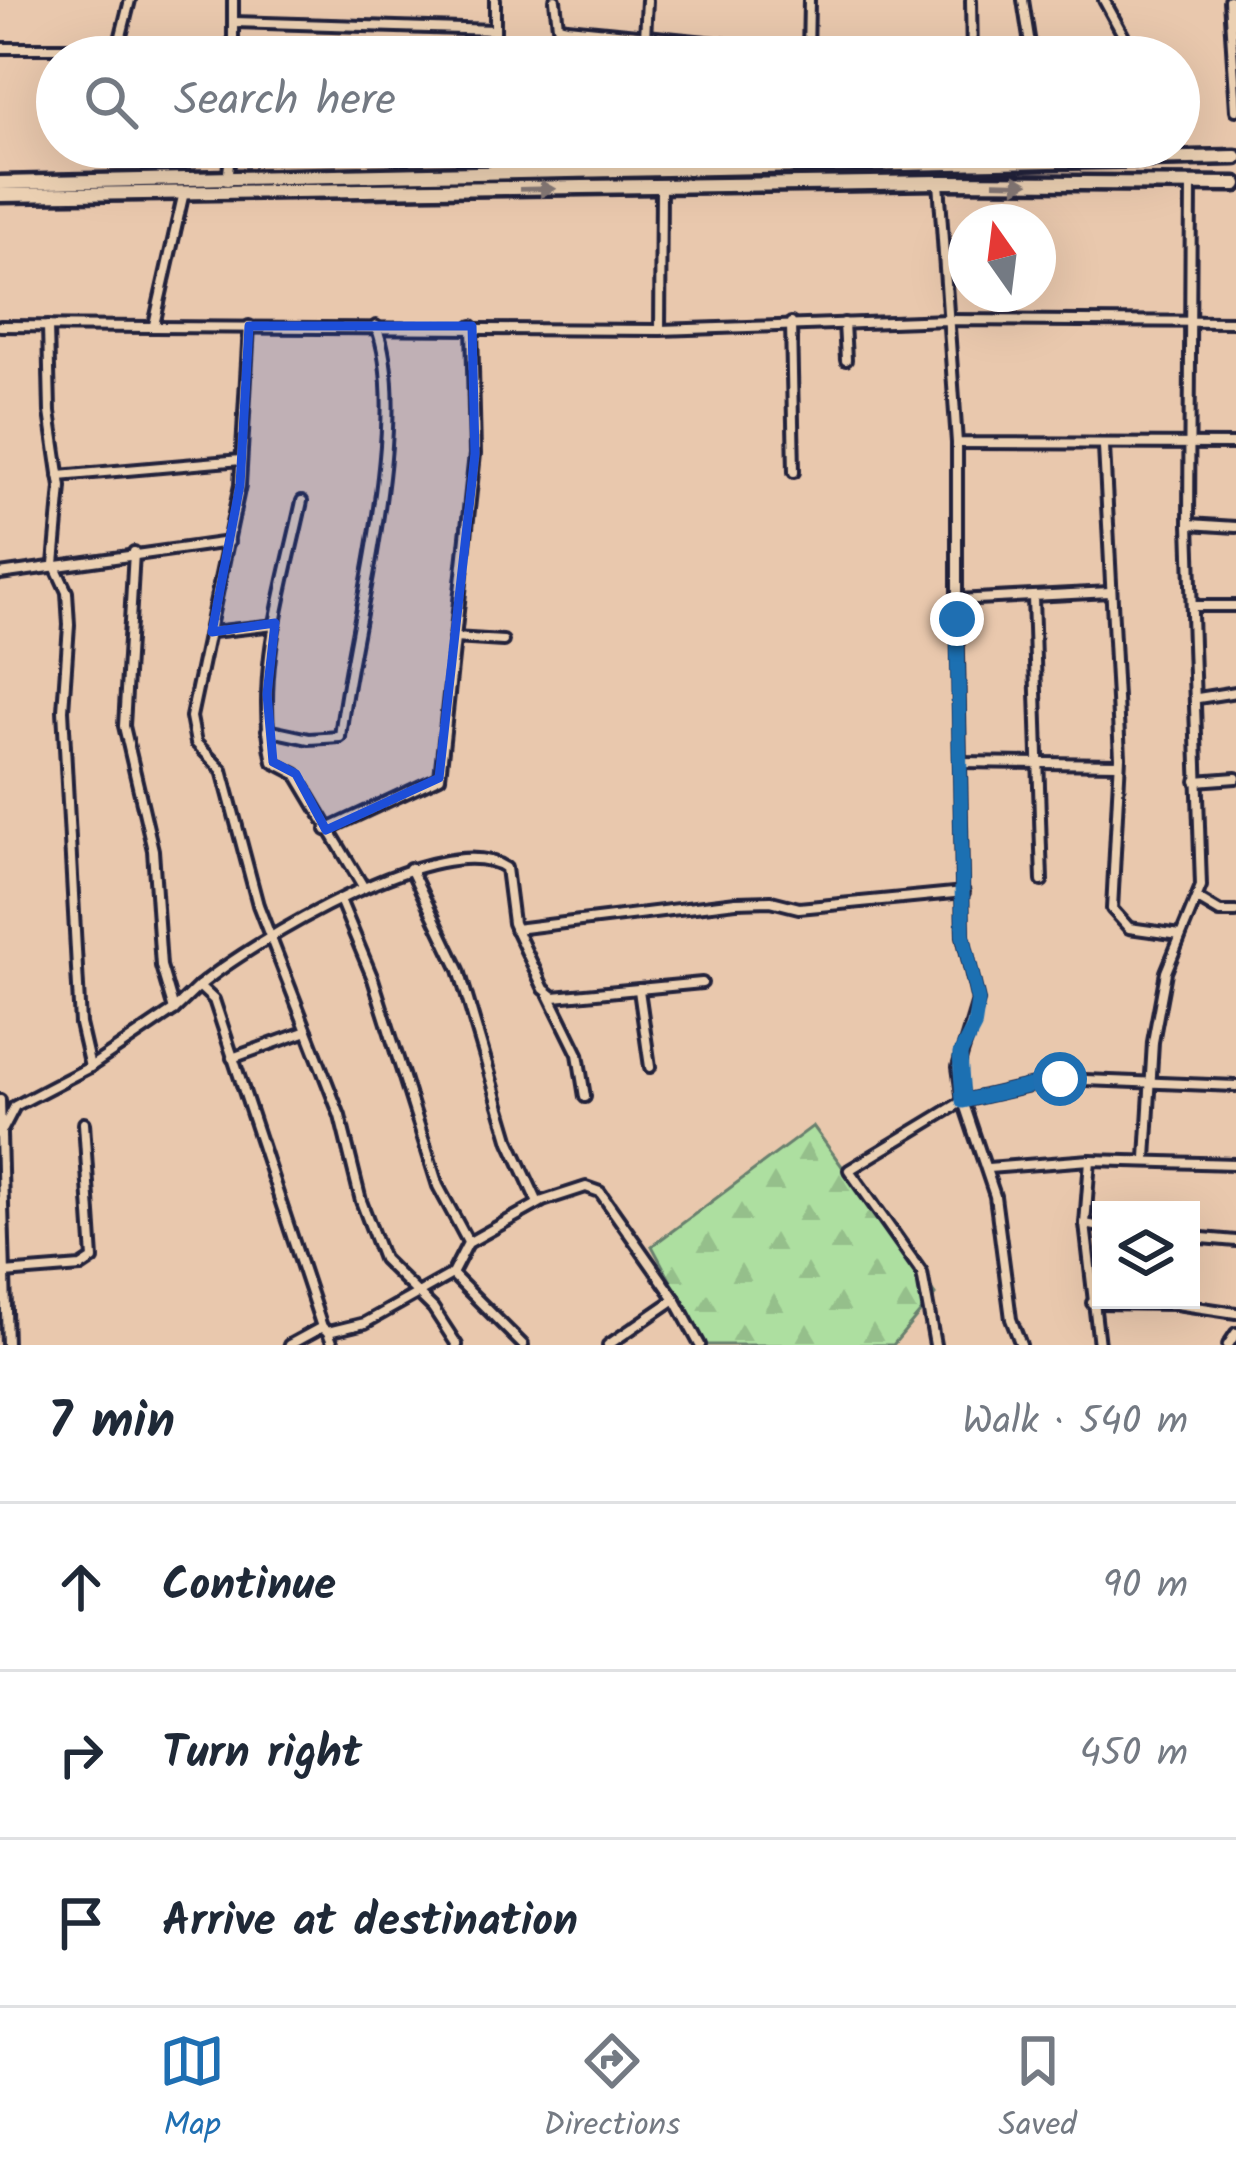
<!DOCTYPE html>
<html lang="en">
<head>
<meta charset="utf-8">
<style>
  :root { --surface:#fff; --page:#f6f6f7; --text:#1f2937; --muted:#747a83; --line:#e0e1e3; --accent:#1f6fb2 }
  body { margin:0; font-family:Kalam,sans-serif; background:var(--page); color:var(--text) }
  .controls { position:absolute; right:36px; bottom:36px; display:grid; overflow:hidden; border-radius:0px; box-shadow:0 12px 48px #0002 }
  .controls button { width:108px; height:108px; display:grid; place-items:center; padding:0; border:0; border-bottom:3px solid var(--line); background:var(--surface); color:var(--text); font:60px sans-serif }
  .compass { position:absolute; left:948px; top:204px; width:108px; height:108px; border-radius:50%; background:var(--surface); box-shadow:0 12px 48px #0002; rotate:346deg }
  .stop { position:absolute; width:36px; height:36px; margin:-27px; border:9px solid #1f6fb2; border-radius:50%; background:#fff }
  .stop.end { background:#1f6fb2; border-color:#fff; box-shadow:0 3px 12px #0008 }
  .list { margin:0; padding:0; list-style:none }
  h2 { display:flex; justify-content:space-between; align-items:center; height:156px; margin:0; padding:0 48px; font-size:51px }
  h2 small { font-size:39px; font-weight:400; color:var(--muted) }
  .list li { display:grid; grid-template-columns:78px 1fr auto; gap:36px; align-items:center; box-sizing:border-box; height:168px; padding:0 48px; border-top:3px solid var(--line) }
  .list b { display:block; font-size:45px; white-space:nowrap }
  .list em { font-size:39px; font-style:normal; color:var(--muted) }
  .icon { flex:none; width:66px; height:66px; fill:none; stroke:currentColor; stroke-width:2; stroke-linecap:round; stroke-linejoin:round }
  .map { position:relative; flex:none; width:1236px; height:1345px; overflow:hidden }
  .search { position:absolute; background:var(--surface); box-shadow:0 12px 48px #0002; left:36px; right:36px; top:36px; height:132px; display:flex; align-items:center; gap:30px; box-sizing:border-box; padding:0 42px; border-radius:66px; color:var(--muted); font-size:45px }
  .sheet { height:660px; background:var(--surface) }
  nav { display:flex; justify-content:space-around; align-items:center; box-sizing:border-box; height:168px; border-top:3px solid var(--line); background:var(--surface); font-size:33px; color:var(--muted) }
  nav a { display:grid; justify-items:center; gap:6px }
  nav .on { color:var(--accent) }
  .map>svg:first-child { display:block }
</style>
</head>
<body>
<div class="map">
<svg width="1236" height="1345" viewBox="0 0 1236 1345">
  <defs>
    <pattern id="forest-firs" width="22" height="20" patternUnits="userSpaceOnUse" patternTransform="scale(3)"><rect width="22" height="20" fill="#addfa0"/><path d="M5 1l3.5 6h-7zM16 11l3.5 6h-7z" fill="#95bf8b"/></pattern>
  </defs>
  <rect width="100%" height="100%" fill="#e9c8ad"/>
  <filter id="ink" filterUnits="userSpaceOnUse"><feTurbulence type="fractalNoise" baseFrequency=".00833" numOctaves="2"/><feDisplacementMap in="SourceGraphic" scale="24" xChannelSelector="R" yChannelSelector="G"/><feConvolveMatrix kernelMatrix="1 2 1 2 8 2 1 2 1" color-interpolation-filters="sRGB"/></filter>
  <g filter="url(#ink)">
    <!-- forest -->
    <polygon fill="url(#forest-firs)" stroke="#68806e" stroke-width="3" points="813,1126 935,1295 893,1345 705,1345 652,1246"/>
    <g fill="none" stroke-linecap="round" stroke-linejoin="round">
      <!-- minor casing -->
      <g stroke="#22223b" stroke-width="16">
        <g id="minor">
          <polyline points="495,0 495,57"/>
          <polyline points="555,0 558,26 567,28 736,45"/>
          <polyline points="971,0 972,57"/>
          <polyline points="1023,0 1032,57"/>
          <polyline points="1104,0 1135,57"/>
          <polyline points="1229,0 1236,110"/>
          <polyline points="233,22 495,30"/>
          <polyline points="0,48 118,48 130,0"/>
          <polyline points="233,57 233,0"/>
          <polyline points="644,57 647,0"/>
          <polyline points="808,57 809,0"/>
          <polyline points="811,147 813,167"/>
          <polyline points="973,147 974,162"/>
          <polyline points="633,168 636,147"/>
          <polyline points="494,173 495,147"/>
          <polyline points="227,181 231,147"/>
          <polyline points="939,182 957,443 1236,444"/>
          <polyline points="791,323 794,472"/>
          <polyline points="844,323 846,360"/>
          <polyline points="154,325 184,192"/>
          <polyline points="0,326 660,330 948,320 1236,322"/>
          <polyline points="48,326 50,412 61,487 54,564 67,592 69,625 63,710 80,1024 90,1067"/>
          <polyline points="660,330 661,188"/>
          <polyline points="957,443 957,600 1110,592"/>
          <polyline points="1104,447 1120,757 1112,909 1129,928 1180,935"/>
          <polyline points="59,476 241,460"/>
          <path d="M302,501c-18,84 -48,175 -29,261l23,12 68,114"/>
          <polyline points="1189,524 1236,527"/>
          <polyline points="134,552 124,726 153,850 161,966 174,1010"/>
          <polyline points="0,574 229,542"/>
          <polyline points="1033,597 1042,881"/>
          <polyline points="1192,606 1236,606"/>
          <polyline points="212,632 275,625"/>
          <polyline points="454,638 503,641"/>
          <polyline points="1198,698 1236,692"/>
          <path d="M267,730l42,9 31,-2c11,-103 73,-317 36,-411"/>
          <polyline points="961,762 1119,764"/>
          <polyline points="1196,781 1236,778"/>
          <polyline points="326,830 440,777 475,454 472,326"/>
          <polyline points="410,868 459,970 510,1142 538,1203"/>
          <polyline points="1198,899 1220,912 1236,912"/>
          <polyline points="341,902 373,979 438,1186 468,1242"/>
          <polyline points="515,929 736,902 771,901 799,908 964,892"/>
          <path d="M199,986c50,-42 246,-161 307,-118l7,55 31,66 10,8 148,-14"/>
          <polyline points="639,990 650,1067"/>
          <polyline points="549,995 578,1054 585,1097"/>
          <polyline points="307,1031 340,1116 361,1201 383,1259 433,1308 457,1345"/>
          <polyline points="232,1058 307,1031 258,905 222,770 196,743 191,717 240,485 249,326"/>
          <polyline points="0,1100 7,1345"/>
          <polyline points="3,1129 15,1106 90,1067 174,1010 199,986 214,1000 322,1327"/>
          <polyline points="1146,1158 1153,1042 1166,972 1201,886 1189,524 1191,184"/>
          <polyline points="988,1168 1090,1160"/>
          <polyline points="1085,1224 1099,1345"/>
          <polyline points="1101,1227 1085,1224 1090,1160 1236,1164"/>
          <polyline points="1191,1237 1236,1241"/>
          <polyline points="4,1273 81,1267 93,1259 84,1123"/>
          <polyline points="452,1274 523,1345"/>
          <polyline points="1092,1303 1176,1304 1236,1313"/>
          <polyline points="328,1332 333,1345"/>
          <polyline points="289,1345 322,1327 328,1332 365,1323 452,1274 468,1243 543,1201 586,1187 600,1192 675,1299 700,1345"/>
          <polyline points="608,1345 675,1299"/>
          <polyline points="935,1345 922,1273 849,1170 963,1101 958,1067 978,1001 963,936 957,600"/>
          <polyline points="1021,1345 1011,1319 995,1196 963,1101 1060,1079 1236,1086"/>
          <polyline points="1228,1345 1236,1333"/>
        </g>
      </g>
      <!-- highway casing -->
      <g stroke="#22223b" stroke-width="21">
        <g id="highway">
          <polyline points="0,183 1236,157"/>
          <polyline points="0,195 939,182 1236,184"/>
        </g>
      </g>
      <!-- minor -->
      <use href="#minor" stroke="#ebd0b2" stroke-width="8"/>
      <!-- highway -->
      <use href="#highway" stroke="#ebd0b2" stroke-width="12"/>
    </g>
    <!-- one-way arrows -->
    <defs><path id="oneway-solid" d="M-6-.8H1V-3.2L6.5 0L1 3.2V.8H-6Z" transform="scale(3)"/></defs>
    <g fill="#867976">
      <use href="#oneway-solid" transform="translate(1011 183) rotate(1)"/>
      <use href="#oneway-solid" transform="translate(537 189) rotate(-1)"/>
    </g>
  </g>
  <g fill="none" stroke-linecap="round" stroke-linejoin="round" filter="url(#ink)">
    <!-- route -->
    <polyline stroke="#1f6fb2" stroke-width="15" points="957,619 963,935 978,1001 974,1027 960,1054 963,1101 1060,1079"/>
  </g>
  <!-- marked area -->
  <path fill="#1d4ed8" fill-opacity="0.2" stroke="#1d4ed8" stroke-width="9" stroke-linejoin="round" d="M249,326h223l3,128 -36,324 -113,52 -30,-56 -23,-12 -6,-68 8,-71 -63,9 28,-147z"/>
</svg>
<div class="controls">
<button><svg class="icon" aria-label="layers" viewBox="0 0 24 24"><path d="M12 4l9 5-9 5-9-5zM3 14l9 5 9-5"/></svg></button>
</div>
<svg class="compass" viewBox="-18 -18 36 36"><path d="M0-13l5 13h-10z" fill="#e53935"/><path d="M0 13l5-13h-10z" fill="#747a83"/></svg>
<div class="stop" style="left:1060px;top:1079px"></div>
<div class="stop end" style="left:957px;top:619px"></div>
<div class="search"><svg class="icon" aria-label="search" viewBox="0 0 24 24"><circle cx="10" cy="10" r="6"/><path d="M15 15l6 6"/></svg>Search here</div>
</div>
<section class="sheet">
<h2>7 min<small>Walk · 540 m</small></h2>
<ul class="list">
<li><svg class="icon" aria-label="ahead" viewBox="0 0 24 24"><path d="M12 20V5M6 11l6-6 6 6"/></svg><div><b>Continue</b></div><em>90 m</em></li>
<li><svg class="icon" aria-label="right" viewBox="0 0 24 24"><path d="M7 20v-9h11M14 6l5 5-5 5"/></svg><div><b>Turn right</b></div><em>450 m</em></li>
<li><svg class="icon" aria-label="arrive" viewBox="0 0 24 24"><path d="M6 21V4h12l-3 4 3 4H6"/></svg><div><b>Arrive at destination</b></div></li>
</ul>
</section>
<nav>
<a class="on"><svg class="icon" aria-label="map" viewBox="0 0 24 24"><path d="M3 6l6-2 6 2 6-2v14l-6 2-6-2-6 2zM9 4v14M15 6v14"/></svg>Map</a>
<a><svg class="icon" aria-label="directions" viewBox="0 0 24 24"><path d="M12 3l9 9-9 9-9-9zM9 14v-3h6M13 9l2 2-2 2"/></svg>Directions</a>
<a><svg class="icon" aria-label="saved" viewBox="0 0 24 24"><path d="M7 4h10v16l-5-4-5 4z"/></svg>Saved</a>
</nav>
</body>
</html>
